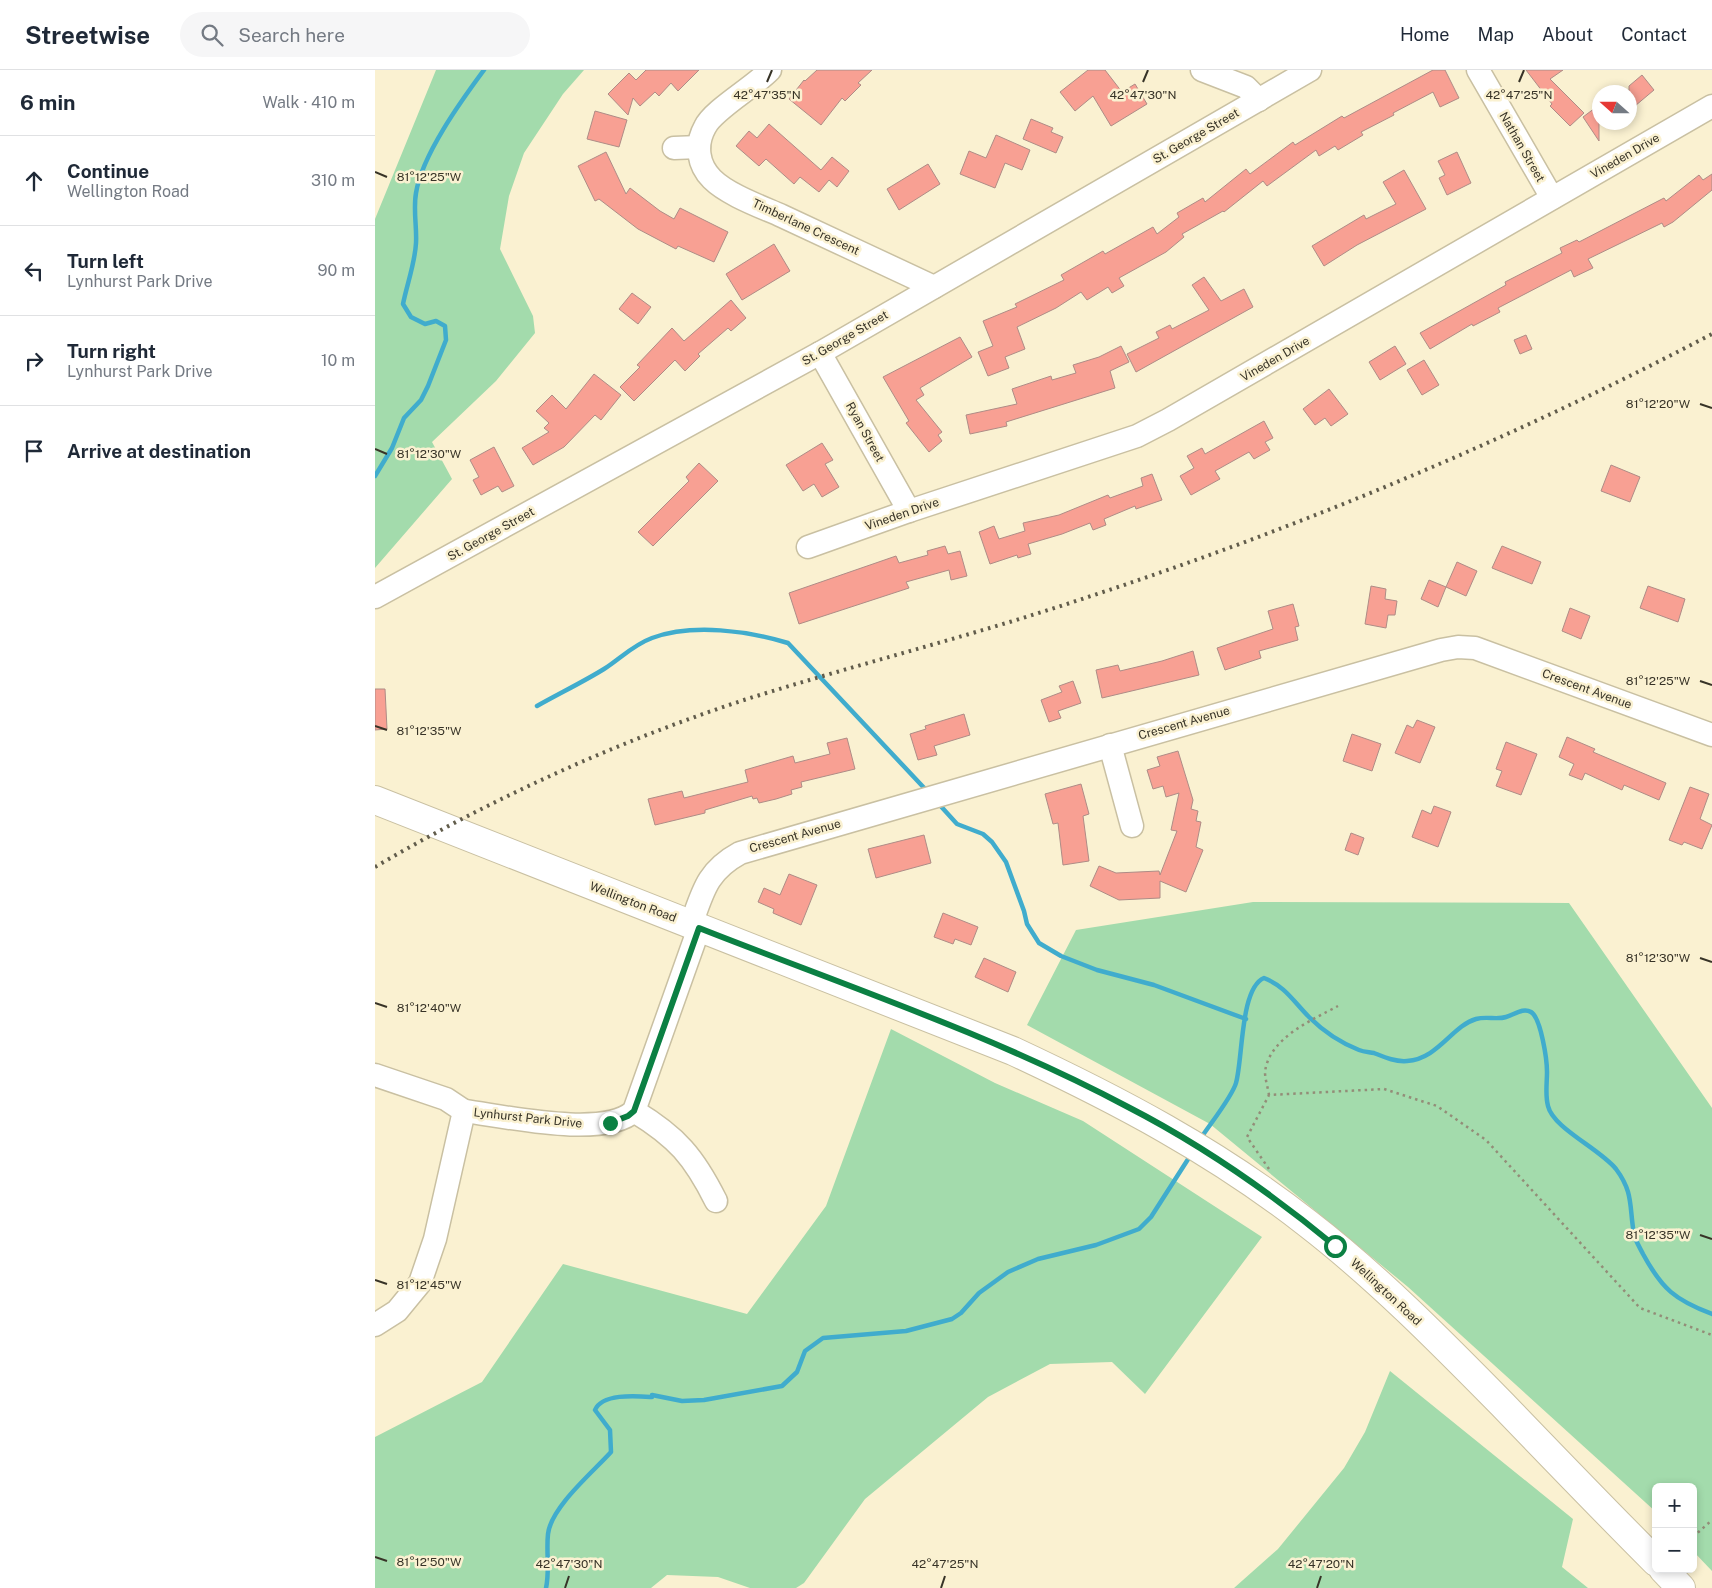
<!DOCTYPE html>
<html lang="en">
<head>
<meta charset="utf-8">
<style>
  :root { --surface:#fff; --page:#f6f6f7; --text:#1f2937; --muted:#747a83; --line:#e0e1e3 }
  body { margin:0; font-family:"Public Sans",sans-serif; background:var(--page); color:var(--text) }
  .controls { position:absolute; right:15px; bottom:15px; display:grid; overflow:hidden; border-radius:8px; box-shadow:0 2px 8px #0003 }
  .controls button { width:45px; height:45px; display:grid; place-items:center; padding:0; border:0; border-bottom:1px solid var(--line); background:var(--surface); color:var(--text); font:25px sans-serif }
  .compass { position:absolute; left:1217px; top:15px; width:45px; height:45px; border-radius:50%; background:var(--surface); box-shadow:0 2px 8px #0003; rotate:291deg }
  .stop { position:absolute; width:15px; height:15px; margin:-11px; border:4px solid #0b8043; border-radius:50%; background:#fff }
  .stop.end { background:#0b8043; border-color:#fff; box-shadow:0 1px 5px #0008 }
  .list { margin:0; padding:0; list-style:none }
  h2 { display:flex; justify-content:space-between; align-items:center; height:65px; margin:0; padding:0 20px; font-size:21px }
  h2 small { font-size:16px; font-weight:400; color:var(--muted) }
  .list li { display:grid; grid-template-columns:32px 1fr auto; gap:15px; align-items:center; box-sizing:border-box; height:90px; padding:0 20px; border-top:1px solid var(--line) }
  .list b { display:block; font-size:19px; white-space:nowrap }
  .list p { margin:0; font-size:16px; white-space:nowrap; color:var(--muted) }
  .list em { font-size:16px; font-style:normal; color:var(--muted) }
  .icon { flex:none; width:28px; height:28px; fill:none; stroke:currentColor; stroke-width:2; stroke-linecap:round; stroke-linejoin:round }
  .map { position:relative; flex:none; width:1337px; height:1518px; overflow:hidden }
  header { display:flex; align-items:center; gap:30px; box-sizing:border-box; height:70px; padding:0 25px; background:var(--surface); border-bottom:1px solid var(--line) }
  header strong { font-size:24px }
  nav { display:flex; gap:28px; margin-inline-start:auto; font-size:18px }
  .search { width:350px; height:45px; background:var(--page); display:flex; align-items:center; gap:12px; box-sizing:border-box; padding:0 18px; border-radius:28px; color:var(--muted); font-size:19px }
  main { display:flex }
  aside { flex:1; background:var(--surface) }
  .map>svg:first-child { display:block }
</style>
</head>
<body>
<header>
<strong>Streetwise</strong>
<div class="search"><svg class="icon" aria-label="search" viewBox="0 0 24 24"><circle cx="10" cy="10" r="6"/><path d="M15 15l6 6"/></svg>Search here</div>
<nav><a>Home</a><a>Map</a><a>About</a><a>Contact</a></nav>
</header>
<main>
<aside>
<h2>6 min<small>Walk · 410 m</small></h2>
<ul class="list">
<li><svg class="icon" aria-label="ahead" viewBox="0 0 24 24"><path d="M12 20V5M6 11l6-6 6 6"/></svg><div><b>Continue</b><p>Wellington Road</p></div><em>310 m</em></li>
<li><svg class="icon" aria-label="left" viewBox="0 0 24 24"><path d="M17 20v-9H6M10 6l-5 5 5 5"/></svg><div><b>Turn left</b><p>Lynhurst Park Drive</p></div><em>90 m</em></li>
<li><svg class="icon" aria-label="right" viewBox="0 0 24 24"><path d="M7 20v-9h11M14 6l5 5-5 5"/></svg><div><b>Turn right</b><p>Lynhurst Park Drive</p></div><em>10 m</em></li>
<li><svg class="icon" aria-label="arrive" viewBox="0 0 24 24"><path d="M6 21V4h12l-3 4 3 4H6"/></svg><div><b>Arrive at destination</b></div></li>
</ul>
</aside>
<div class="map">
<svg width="1337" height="1518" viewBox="0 0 1337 1518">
  <rect width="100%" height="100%" fill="#faf1d1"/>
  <!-- green -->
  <g fill="#a3dbac">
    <polygon points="61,0 209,0 188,24 149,83 134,126 125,179 158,246 160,263 121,311 57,372 77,409 0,498 0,149"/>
    <polygon points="878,832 1194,833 1337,1038 1337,1501 1318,1481 1318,1417 1281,1417 1281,1442 1033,1217 835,1054 652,955 701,860"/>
    <polygon points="516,959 620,1013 708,1051 887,1167 770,1324 737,1292 675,1294 613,1327 490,1429 429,1513 421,1518 375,1518 343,1507 292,1505 276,1518 0,1518 0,1367 107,1312 188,1194 372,1244 451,1136"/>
    <polygon points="1015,1301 1198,1449 1187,1497 1213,1518 859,1518 903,1479 969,1398 990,1362"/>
  </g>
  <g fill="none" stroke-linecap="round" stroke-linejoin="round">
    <!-- stream -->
    <g stroke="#40accd" stroke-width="4.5">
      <path d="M0,406l17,-28 12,-30 17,-18 7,-14 18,-46 -1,-14 -9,-5 -11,3 -14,-7 -8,-13c4,-20 12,-41 13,-61 1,-16 -3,-33 0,-50 6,-38 45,-92 68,-123"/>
      <path d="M162,636c23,-13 46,-24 67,-37 17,-11 29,-24 48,-31 41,-15 96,-7 136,5l139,148"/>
      <polyline points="562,732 582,754 608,764 617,772 631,792 649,841 652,854 664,873 686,886 722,900 779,915 871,949"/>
      <path d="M826,1068c9,-14 31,-41 35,-55 7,-24 4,-95 28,-105 21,8 30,24 45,39 14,14 32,26 50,33 5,2 10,2 15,3 10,4 21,9 33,8 31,-2 45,-35 69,-42 10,-3 21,1 30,-2 8,-2 17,-10 25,-5 10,6 16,48 16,60 0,12 -2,23 1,34 5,22 52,43 68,63 18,24 13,38 18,65 1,6 6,14 9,20 19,35 32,46 69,60"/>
      <path d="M171,1518c4,-18 0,-36 2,-54 3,-27 45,-62 63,-82l-1,-22 -15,-20c7,-17 42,-14 57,-13v-2l30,6 22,-1 78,-14 15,-14 8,-21 18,-13 83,-7 46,-12 9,-6 18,-20 29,-21 30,-13 58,-14 43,-16 12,-12 41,-64"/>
    </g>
  </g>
  <!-- building -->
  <g fill="#f8a093" stroke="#ae8c86">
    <polygon points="271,0 324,0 303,21 296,13 284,26 280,22 265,36 258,28 253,45 233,24 254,3 261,10"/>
    <polygon points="442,0 497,0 483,13 486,15 470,31 467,28 446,55 414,29 429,10 430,11"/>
    <polygon points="713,0 730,0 747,22 760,14 772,34 736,56 718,26 700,41 685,22"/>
    <polygon points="1058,0 1070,0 1084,28 1065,37 1058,22 1018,43 1019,45 986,62 988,65 963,80 960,76 944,86 941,80 892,116 888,111 849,142 848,141 807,164 809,167 791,182 744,208 749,216 737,223 733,217 712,230 706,222 681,238 642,257 650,279 630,287 634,298 613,306 603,282 618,276 608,251 642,237 640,234 689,210 686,205 728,181 730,184 778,157 782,164 804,147 802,143 828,128 830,132 871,99 875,104 918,72 920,75 967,46 969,48"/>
    <polygon points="1151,0 1188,0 1175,9 1209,43 1195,56 1175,36 1177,34"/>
    <polygon points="1267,5 1279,20 1254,41 1254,16"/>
    <polygon points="1224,35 1224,71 1208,47"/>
    <polygon points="220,41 252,50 244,77 212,69"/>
    <polygon points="656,49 678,58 676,62 688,67 681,83 648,69"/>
    <polygon points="394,54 446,100 457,87 474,101 462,117 454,110 444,122 425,107 419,114 391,89 384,96 361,76 374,61 382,68"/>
    <polygon points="621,65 655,80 647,100 630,93 620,118 585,104 594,81 611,88"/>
    <polygon points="231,82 251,124 255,118 285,141 299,149 305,138 353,162 339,192 303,176 301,179 263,159 224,129 220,131 203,96"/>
    <polygon points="1082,82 1096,113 1072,125 1064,108 1070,105 1063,91"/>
    <polygon points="553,94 565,114 524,140 512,119"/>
    <polygon points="1029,100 1051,139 982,175 949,196 937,176 989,145 991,149 1021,134 1008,112"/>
    <polygon points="1337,104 1337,120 1298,152 1289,157 1287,153 1213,189 1218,198 1199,207 1196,200 1123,238 1125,242 1098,256 1097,254 1055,279 1045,263 1131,215 1130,212 1187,183 1185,178 1202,170 1204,172 1289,128 1291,131 1324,105 1328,110"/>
    <polygon points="399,174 415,201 367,230 351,204"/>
    <polygon points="829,207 846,231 869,219 878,237 761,302 752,284 784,268 781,262 795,255 797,259 834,240 817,215"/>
    <polygon points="257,223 276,237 263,254 244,239"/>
    <polygon points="356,230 371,248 356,261 353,258 323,284 325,286 310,301 300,290 259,331 245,317 265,297 262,295 297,258 309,271"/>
    <polygon points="1151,265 1157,279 1145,284 1139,270"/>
    <polygon points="585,267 597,287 545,318 549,325 541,330 567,362 563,365 567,371 554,382 531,353 534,351 508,307"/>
    <polygon points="746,276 754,292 735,301 740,318 631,352 632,356 595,364 591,345 642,334 637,319 676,306 677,310 701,303 698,295 724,287"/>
    <polygon points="1020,276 1031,294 1005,310 994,292"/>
    <polygon points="1049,290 1064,315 1047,325 1032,300"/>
    <polygon points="219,304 246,325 226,350 220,345 189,377 158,395 147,378 174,362 169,358 174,353 161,341 177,325 191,339"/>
    <polygon points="954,319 973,344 956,356 950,348 940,355 928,339"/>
    <polygon points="889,351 898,368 890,372 895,380 879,389 874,382 840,401 845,409 816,425 805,406 819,398 812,386 827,378 830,384"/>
    <polygon points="447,373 458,390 450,394 464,417 447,427 439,414 428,421 411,395"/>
    <polygon points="119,377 139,416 127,422 123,416 106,425 98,410 104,407 95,390"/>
    <polygon points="324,393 343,411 278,476 263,462 314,411 311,407"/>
    <polygon points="1236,395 1265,407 1255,432 1226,421"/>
    <polygon points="777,404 787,430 761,439 760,436 729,449 731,455 718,460 715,453 687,464 653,474 656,484 643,488 642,485 615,494 604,462 619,456 624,469 650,461 648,453 684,445 733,425 735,428 768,416 766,408"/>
    <polygon points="570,476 573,484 585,481 592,506 576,510 574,500 531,512 534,518 424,554 414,523 521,486 524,493 553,485 552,481"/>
    <polygon points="1127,476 1166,492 1157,514 1117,498"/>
    <polygon points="1082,492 1102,501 1091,526 1071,517 1063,537 1046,529 1054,510 1071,517"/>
    <polygon points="996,516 1011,519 1010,529 1022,531 1020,545 1013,545 1011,558 990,554"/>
    <polygon points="1273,516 1310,529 1303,552 1265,538"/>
    <polygon points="918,534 924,556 920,557 923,570 884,581 886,588 850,600 842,578 898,559 893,541"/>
    <polygon points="1195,538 1215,546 1206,569 1187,561"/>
    <polygon points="818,581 824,605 727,628 721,600 743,595 745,601 787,591"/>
    <polygon points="698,611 706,633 683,641 686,648 674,652 666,630 687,622 684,616"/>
    <polygon points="0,619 10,619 12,659 0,660"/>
    <polygon points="589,644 595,665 559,676 562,685 543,690 535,664 551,659 550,656"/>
    <polygon points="1042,650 1060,657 1045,693 1020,683 1032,655 1038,658"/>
    <polygon points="977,664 1006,674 997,701 968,691"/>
    <polygon points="1192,667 1220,679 1218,682 1291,713 1284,730 1249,715 1247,720 1210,703 1207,710 1194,705 1199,694 1184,687"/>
    <polygon points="472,668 480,699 426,712 427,717 416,720 417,724 401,729 384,733 382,728 378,729 377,726 330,740 330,743 280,755 273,729 307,721 309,728 373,712 370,700 418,686 420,693 455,684 452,673"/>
    <polygon points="1131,672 1162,684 1146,725 1121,716 1127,701 1121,699"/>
    <polygon points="803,681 818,730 816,739 823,741 821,751 826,752 821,777 828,780 811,822 785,811 785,828 744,830 715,816 724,796 741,803 784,801 785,805 802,761 796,760 804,723 791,727 788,716 778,719 772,700 785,696 782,687"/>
    <polygon points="706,714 714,744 708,746 714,791 688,795 683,753 678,754 670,724"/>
    <polygon points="1315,717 1334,724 1325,749 1337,755 1327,779 1309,772 1307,775 1294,770"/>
    <polygon points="1059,736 1076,742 1063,777 1037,767 1047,740 1056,744"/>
    <polygon points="976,763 989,768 983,785 970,780"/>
    <polygon points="549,765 556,793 501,808 493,779"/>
    <polygon points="414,804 442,815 426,855 398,843 399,839 383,832 389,818 405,825"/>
    <polygon points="568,843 603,857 596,875 580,869 578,874 559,867"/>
    <polygon points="609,888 641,902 633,922 600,907"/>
  </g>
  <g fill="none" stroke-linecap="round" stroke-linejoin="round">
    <!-- minor casing -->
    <g stroke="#c9c0a2" stroke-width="25">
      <g id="minor">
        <path d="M395,0c-16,17 -57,40 -65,57 -10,18 -7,38 7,52 16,16 50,28 70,37 51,24 101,47 152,71"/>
        <polyline points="827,0 871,17 884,30"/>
        <polyline points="1103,0 1177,128"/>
        <polyline points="299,78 324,77"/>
        <polyline points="445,283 534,441"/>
        <polyline points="433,477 534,441 762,366 793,350 1337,36"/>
        <polyline points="0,527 445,283 935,0"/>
        <polyline points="735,675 757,756"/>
        <path d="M316,855c12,-34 16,-54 49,-72l701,-203 17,-3 17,1 237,87"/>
        <polyline points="0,1005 71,1029 89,1041 60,1169 45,1213 22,1241 0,1255"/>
        <path d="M89,1041c40,5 140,28 170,0l65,-183"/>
        <path d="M259,1041c43,26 60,46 82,90"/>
      </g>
    </g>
    <!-- major casing -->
    <g stroke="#c9c0a2" stroke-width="30">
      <g id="major">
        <path d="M0,730l638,251c105,49 202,100 294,172 70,54 133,118 195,181 51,53 102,106 154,158"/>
        <polyline points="1288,1499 1306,1518"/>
      </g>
    </g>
    <!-- path -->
    <g stroke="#938d78" stroke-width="2.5" stroke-dasharray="2.5 4" stroke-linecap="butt">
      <path d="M894,1025c-1,-7 -4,-16 -4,-23 4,-34 47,-52 73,-66"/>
      <polyline points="894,1099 872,1067 894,1025 1009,1019 1062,1036 1111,1070 1265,1238 1337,1265"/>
      <polyline points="1318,1467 1337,1450"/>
    </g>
    <!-- minor -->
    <use href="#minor" stroke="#fff" stroke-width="22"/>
    <!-- major -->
    <use href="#major" stroke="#fff" stroke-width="28"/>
    <!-- rail -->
    <path stroke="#615c4b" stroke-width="4" stroke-dasharray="2.5 5" stroke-linecap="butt" d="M0,797c116,-68 241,-125 369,-167 113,-36 228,-64 341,-102 216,-71 425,-158 627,-264"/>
  </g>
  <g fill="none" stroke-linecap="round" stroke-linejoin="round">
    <!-- route -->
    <path stroke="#0b8043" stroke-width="6" d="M235,1053l18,-7 6,-5 65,-183c142,56 294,107 429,179 74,38 143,86 207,139"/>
  </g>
  <!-- ticks -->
  <path fill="none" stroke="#373327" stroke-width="2" d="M392,12l5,-12M768,12l5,-12M1144,12l5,-12M0,102l12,5M1325,334l12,4M0,379l12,5M1325,611l12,4M0,656l12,4M1325,888l12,4M0,933l12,4M1325,1165l12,4M0,1210l12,4M0,1487l12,4M190,1518l4,-12M566,1518l4,-12M942,1518l4,-12"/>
  <g text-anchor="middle" stroke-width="5" stroke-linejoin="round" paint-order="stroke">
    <!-- street labels -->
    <g font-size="12" fill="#373327" stroke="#faf1d1">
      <text transform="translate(821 66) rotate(-30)" y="4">St. George Street</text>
      <text transform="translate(1147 77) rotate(60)" y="4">Nathan Street</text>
      <text transform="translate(1250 86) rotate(-30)" y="4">Vineden Drive</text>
      <text transform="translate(431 157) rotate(25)" y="4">Timberlane Crescent</text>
      <text transform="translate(470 268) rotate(-30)" y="4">St. George Street</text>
      <text transform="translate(900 289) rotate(-30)" y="4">Vineden Drive</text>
      <text transform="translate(490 362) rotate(61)" y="4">Ryan Street</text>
      <text transform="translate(527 444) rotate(-19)" y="4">Vineden Drive</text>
      <text transform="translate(116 464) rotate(-29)" y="4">St. George Street</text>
      <text transform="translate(1212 619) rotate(20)" y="4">Crescent Avenue</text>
      <text transform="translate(809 653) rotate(-16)" y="4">Crescent Avenue</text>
      <text transform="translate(420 766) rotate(-16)" y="4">Crescent Avenue</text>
      <text transform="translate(258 832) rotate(21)" y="4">Wellington Road</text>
      <text transform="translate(153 1048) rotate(6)" y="4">Lynhurst Park Drive</text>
      <text transform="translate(1011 1222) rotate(43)" y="4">Wellington Road</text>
    </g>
  </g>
  <g font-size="12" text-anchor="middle" fill="#373327" stroke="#faf1d1" stroke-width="5" stroke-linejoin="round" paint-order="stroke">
    <text x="392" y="29">42°47'35"N</text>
    <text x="768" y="29">42°47'30"N</text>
    <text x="1144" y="29">42°47'25"N</text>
    <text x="54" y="111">81°12'25"W</text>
    <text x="1283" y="338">81°12'20"W</text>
    <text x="54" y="388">81°12'30"W</text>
    <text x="1283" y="615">81°12'25"W</text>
    <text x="54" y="665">81°12'35"W</text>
    <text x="1283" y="892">81°12'30"W</text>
    <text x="54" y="942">81°12'40"W</text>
    <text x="1283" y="1169">81°12'35"W</text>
    <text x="54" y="1219">81°12'45"W</text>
    <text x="54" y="1496">81°12'50"W</text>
    <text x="194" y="1498">42°47'30"N</text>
    <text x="570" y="1498">42°47'25"N</text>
    <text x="946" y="1498">42°47'20"N</text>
  </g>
</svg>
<div class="controls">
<button>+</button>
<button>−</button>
</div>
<svg class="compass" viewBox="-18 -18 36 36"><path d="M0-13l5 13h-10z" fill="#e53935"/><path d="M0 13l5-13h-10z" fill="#747a83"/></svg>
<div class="stop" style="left:960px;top:1176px"></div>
<div class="stop end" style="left:235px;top:1053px"></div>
</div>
</main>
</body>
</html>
